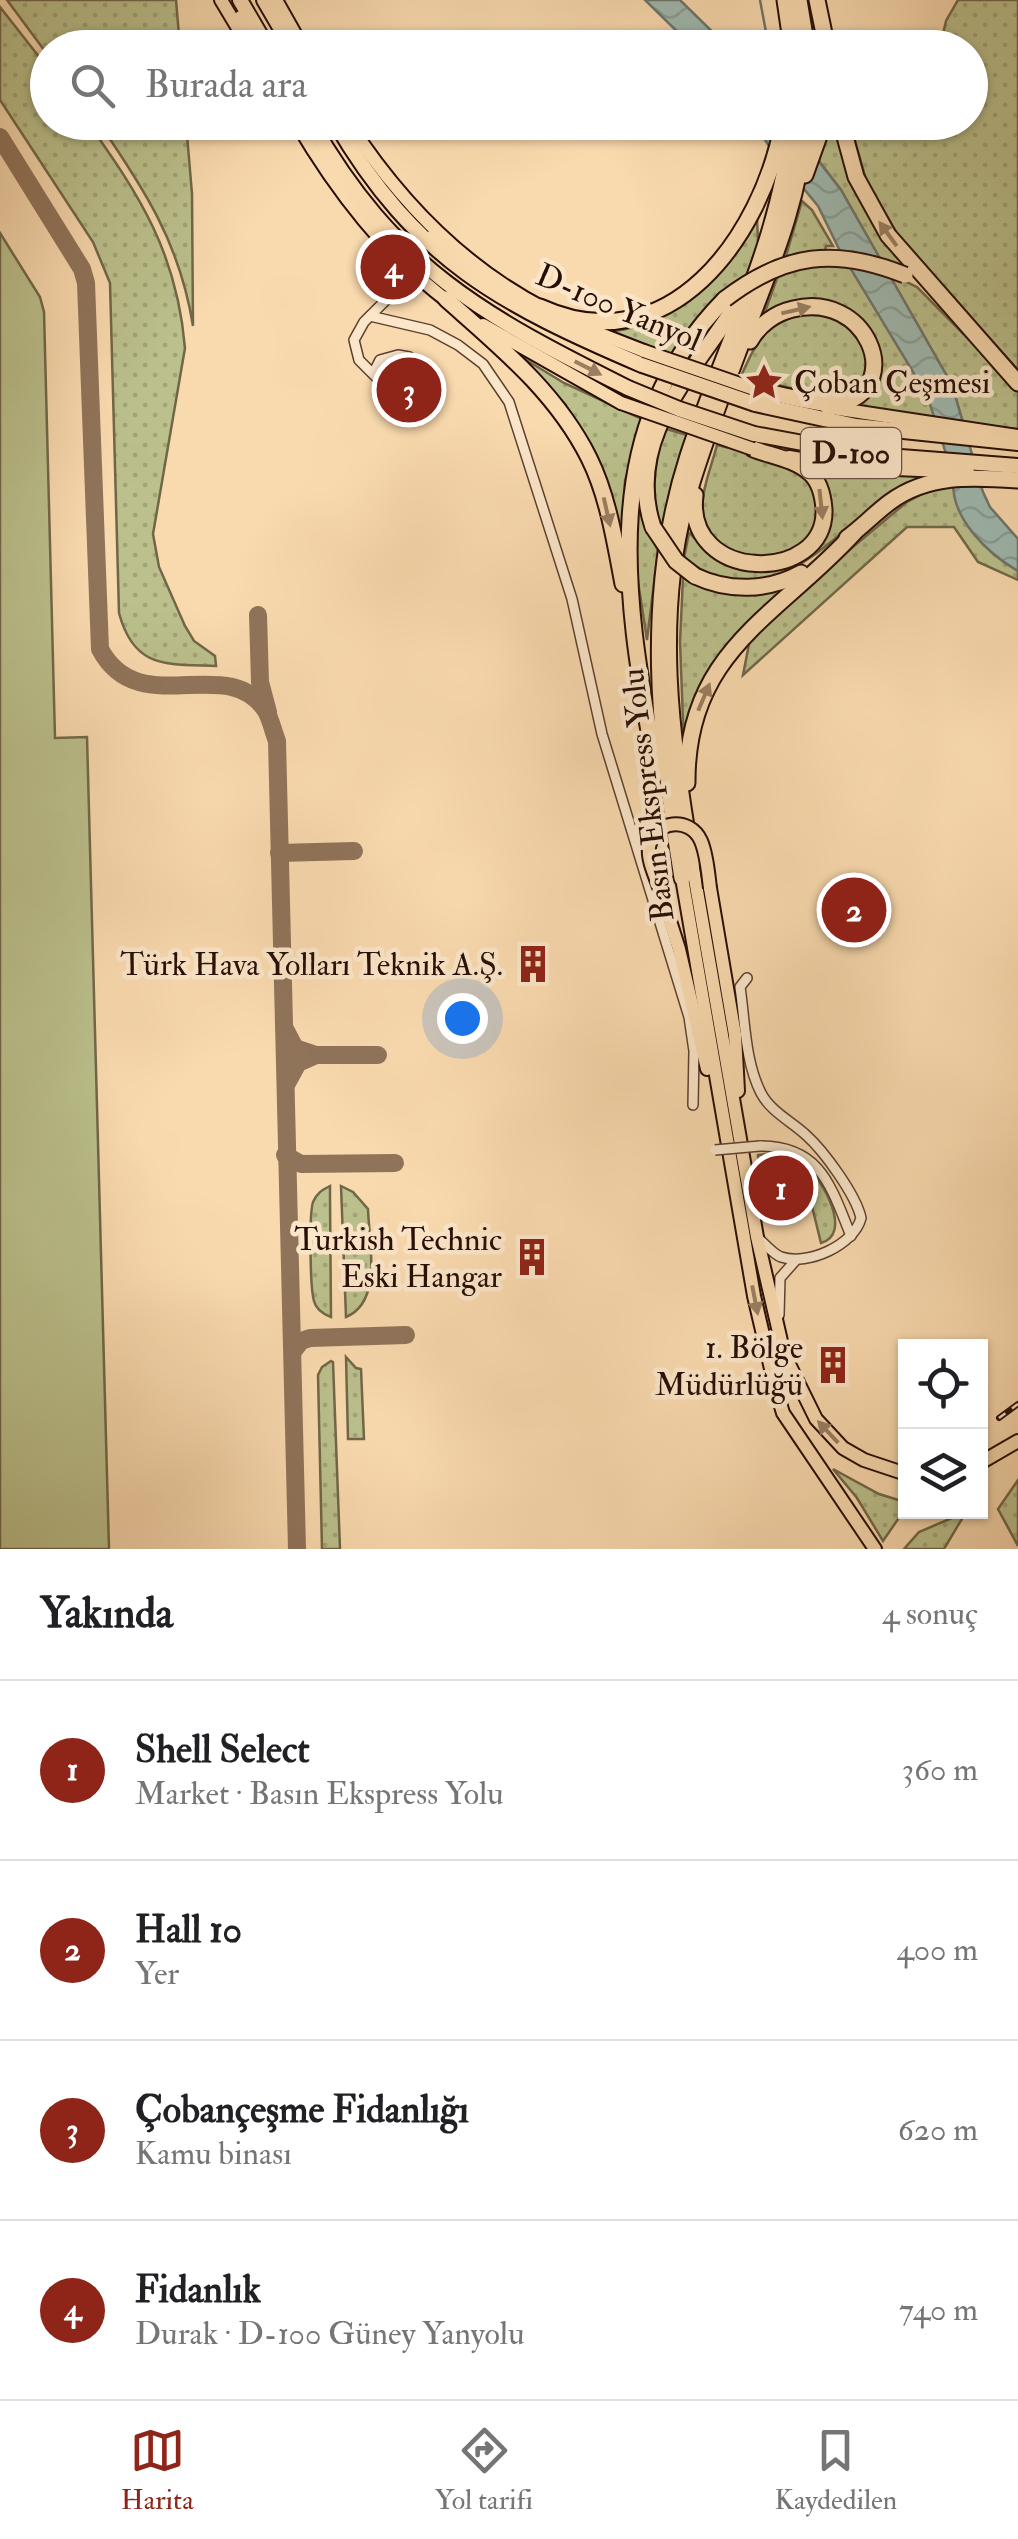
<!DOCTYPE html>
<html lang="tr">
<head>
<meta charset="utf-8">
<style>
  :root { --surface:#fff; --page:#f2f2f2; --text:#202124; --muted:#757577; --line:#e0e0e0; --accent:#8f2418 }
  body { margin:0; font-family:"IM FELL Double Pica",serif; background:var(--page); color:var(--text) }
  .controls { position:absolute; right:30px; bottom:30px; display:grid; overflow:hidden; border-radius:0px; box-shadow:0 2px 8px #0004 }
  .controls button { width:90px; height:90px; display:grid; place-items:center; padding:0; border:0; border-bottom:2px solid var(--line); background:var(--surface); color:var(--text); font:50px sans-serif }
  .you { position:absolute; left:462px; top:1018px; width:35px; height:35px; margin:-25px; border:8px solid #fff; border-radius:50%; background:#1a73e8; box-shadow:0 0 0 15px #1a73e833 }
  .badge { display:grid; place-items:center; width:65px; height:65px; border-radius:50%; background:var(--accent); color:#fff; font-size:32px; font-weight:700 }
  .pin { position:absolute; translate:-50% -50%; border:5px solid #fff; box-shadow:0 2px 10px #0006 }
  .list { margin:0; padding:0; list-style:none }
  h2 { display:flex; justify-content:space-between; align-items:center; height:130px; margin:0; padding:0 40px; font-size:42px }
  h2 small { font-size:32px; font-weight:400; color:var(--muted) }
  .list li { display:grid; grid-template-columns:65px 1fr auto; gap:30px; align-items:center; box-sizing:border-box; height:180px; padding:0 40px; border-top:2px solid var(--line) }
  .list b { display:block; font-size:38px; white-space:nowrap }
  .list p { margin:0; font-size:32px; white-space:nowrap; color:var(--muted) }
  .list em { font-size:32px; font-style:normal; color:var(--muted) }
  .icon { flex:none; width:55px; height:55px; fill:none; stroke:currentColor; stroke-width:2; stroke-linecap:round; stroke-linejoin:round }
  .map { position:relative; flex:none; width:1018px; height:1549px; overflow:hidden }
  .search { position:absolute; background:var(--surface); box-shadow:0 2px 8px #0004; left:30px; right:30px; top:30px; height:110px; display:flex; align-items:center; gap:25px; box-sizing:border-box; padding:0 35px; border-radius:55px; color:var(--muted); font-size:38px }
  .sheet { height:850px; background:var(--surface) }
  nav { display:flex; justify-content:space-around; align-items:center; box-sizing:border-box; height:140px; border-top:2px solid var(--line); background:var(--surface); font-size:28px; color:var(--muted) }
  nav a { display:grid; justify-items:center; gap:5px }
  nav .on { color:var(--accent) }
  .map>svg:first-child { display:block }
</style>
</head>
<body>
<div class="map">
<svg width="1018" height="1549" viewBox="0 0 1018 1549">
  <defs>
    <pattern id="grass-dots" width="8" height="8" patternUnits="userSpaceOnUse" patternTransform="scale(2.5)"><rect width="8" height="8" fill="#bbc08c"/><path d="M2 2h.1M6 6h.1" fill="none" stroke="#a1a477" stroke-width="1.8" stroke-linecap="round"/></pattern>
    <pattern id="water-waves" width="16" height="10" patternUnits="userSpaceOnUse" patternTransform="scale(2.5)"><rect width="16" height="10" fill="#9eb9b0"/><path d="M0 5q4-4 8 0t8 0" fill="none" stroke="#889e96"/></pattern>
  </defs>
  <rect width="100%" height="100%" fill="#f9d9ae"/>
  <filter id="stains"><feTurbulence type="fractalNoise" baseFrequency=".002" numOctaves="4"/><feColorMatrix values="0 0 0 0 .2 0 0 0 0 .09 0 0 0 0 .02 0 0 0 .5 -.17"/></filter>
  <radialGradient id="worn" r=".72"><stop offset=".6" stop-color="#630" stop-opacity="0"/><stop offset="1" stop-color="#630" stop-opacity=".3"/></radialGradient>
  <!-- grass -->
  <g fill="url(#grass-dots)" stroke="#716748" stroke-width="2.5">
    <polygon points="7,0 176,0 180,47 48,48 47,54"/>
    <polygon points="958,0 1018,0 1018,370 901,240 867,183 850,123 970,122 970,48 940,47 946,21"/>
    <path d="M0,7l47,60 1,55 40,1c53,74 89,131 97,225l-32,186 6,33 26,59 9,15 21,15 1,10c-50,-2 -82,3 -97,-53l-9,-330 -17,-41 -93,-142z"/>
    <path d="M99,123h87l6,71 1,132c-13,-82 -48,-136 -94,-203z"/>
    <path d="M828,123h8c12,61 33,101 74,148l-29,-10 -40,-71 -22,-29z"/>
    <polygon points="802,201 812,210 833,246 826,246 825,251 786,256"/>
    <path d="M757,216l1,27 -11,31 -30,26 -41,57 -67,-25c71,-8 113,-57 148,-116z"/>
    <path d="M850,264l77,131 10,26 -85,-15 26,-37c-38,-70 -34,-82 -115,-52l16,-44 25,-8z"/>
    <polygon points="888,273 917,287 1018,389 1018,429 963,423 952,385"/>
    <path d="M802,314c39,1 46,9 66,41l-5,31 -24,14 -98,-24c16,-35 22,-50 61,-62z"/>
    <polygon points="523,358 564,383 642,419 625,481 622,551 582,432 565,404"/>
    <path d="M663,428l24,7 -24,99c-14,-37 -8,-68 0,-106z"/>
    <path d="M717,445c30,8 90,12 100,48 2,10 1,23 1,33 -7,7 -14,18 -22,23 -28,17 -83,8 -92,-28 -6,-25 7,-52 13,-76z"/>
    <path d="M823,468l93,8 2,3c-77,34 -138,153 -234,79l5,-25c8,6 14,16 22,22 50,37 81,3 117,-30l3,-26 -10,-23z"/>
    <path d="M952,485c13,38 31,66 66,86v9l-40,-18 -24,-35h-47l-164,148 7,-36 62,-58 95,-79 21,-11z"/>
    <polygon points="639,493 646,524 658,551 647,640 635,562"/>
    <path d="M683,578c39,20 62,16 104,7l-46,46 -57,116 -4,-105z"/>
    <path d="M777,1153c11,2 21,5 30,13 16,15 46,68 14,77l-16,-65 -43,6 -4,-29z"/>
    <path d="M330,1186v12l1,119c-8,-3 -15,-7 -17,-16 -4,-14 -5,-86 -1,-99 4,-9 9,-12 17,-16z"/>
    <path d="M341,1186l12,6 15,17c1,33 15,93 -22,108z"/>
    <polygon points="346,1357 356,1368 361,1369 364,1439 348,1439"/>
    <polygon points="331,1361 333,1362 340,1549 322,1549 318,1375 322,1367"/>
    <polygon points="833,1469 879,1494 905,1502 905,1509 883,1541 857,1498"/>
    <polygon points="1018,1480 1018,1546 998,1509"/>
    <polygon points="966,1512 944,1549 904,1549 919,1532"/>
  </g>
  <!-- green -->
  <polygon fill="#bbc08c" stroke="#716748" stroke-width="2.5" points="0,233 40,297 44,312 55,738 87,737 109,1549 0,1549"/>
  <!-- water -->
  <g fill="url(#water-waves)" stroke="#6e756c" stroke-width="2.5">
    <polygon points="645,0 680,0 728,47 693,47"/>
    <path d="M754,123h35l52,67 111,195 31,107 7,15 28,32v32c-30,-17 -70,-55 -64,-93l-27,-83 -87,-144 -22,-45 -47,-57z"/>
  </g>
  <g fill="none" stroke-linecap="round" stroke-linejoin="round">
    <!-- stream -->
    <polyline stroke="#6e756c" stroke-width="2.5" points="760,0 769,48"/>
    <!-- taxiway -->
    <g stroke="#90745a" stroke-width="18">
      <path d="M0,137l82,132 4,14 14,366c39,74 128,2 166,62 5,9 7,20 11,30l20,808"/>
      <polyline points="258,615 260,682 268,712"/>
      <polyline points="279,853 354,851"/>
      <polyline points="285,1029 295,1048 316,1055 298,1063 286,1085"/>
      <polyline points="308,1055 378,1055"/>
      <polyline points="285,1155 301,1164 395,1163"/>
      <polyline points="294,1350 301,1341 310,1338 406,1335"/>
    </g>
    <!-- minor casing -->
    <g stroke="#5c412f" stroke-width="12">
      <g id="minor">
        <polyline points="413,273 364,322 354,340 359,360 377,378 375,370 380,360 398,355 409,357 423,410"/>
        <polyline points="370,316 430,330 458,345 483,364 509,402 572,599 602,734 689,1017 694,1051 693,1105"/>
        <polyline points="377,378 423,410"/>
        <path d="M747,978l-7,9c5,34 5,75 21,106 10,19 30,28 45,42 18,16 50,60 55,83 -7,27 -53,48 -80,39 -8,-3 -17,-14 -24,-20"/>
        <path d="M760,1146c61,0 71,41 91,90"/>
        <polyline points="779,1315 780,1278 796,1260"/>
      </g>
    </g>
    <!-- primary casing -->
    <g stroke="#270e05" stroke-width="16">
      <g id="primary">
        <polyline points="221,0 248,45"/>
        <polyline points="276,0 303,48"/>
        <path d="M296,122c41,70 89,132 154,181"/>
        <path d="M348,122c50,77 115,145 197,187"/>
        <polyline points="562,319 644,351"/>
        <polyline points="483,325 621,403"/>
        <polyline points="826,407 1018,436"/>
        <polyline points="789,457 847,467 968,472"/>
        <polyline points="692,862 757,1237 784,1354 816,1419 843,1448 864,1460 906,1474"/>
        <polyline points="682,878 754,1296 775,1386 783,1413 875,1549"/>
        <polyline points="710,888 735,1035 738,1091"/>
        <polyline points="661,893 679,949 707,1069"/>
        <polyline points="980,1463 1018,1441"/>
      </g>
    </g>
    <!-- trunk casing -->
    <g stroke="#270e05" stroke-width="18">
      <g id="trunk">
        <polyline points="240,0 268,48"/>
        <polyline points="264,0 292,48"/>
        <polyline points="241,18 257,48"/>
        <path d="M311,122c83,146 173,194 317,266"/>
        <path d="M335,122c80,138 167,183 307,243"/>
        <polyline points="434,236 465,259"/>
        <polyline points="755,404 856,426 1018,443"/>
        <polyline points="754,434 862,454 1018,466"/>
      </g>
    </g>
    <!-- motorway casing -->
    <g stroke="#270e05" stroke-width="19">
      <g id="motorway">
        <polyline points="785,0 792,48"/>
        <polyline points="799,0 807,48"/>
        <polyline points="817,0 827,48"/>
        <polyline points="841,122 856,177 888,235 1018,383"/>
        <polyline points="805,175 824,122"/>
        <path d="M446,299c54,48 110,93 143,159 19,38 26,84 34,126"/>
        <path d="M540,307c129,59 222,-70 243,-185"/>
        <path d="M750,341c9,-16 25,-28 43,-32 74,-18 110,75 52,93 -20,6 -63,-8 -85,-11"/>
        <path d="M695,495c-11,89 132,89 129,14 -1,-13 -4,-27 -14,-36 -15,-14 -39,-17 -57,-24"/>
        <path d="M653,527c-30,-89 43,-158 86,-226"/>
        <path d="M847,538c15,-11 28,-25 43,-36 38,-28 82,-25 128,-22"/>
        <path d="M695,576c34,16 73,15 106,-3"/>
        <path d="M656,772c-29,-168 -64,-338 69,-473"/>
        <path d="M687,783c-1,-132 90,-166 167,-250"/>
        <path d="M692,862c-21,-120 -39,-251 -3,-370 14,-46 31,-92 48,-137 29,-78 62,-147 69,-233"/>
        <path d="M682,878c-23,-141 -39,-283 6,-422 36,-110 93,-216 104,-334"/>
      </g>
    </g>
    <!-- minor -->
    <use href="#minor" stroke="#fbe6ca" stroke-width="9"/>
    <!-- primary -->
    <use href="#primary" stroke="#f9d9ae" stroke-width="12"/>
    <!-- trunk -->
    <use href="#trunk" stroke="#f9d9ae" stroke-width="14"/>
    <!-- motorway -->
    <use href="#motorway" stroke="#f9d9ae" stroke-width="15"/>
    <!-- rail casing -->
    <g stroke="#270e05" stroke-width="6">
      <polyline id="rail" points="999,1418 1018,1404"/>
    </g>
    <!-- rail -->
    <use href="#rail" stroke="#fbe6ca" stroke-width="2.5" stroke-dasharray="8" stroke-linecap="butt"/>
    <!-- minor-bridge casing -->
    <g stroke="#5c412f" stroke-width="12" stroke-linecap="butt">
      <polyline id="minor-bridge" points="715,1150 760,1146"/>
    </g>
    <!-- primary-bridge casing -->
    <g stroke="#270e05" stroke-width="16" stroke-linecap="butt">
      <g id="primary-bridge">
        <polyline points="644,351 760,391"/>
        <polyline points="621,403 753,449"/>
        <path d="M661,893c-4,-14 -14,-32 -12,-46 5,-27 41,-31 52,-6 6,14 7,32 9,47"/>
      </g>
    </g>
    <!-- trunk-bridge casing -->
    <g stroke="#270e05" stroke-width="18" stroke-linecap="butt">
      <g id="trunk-bridge">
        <polyline points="642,365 755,404"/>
        <polyline points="628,388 679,409 754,434"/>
      </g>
    </g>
    <!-- motorway-bridge casing -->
    <g stroke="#270e05" stroke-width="19" stroke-linecap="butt">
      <g id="motorway-bridge">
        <path d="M725,299c60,-46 110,-52 180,-24"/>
        <polyline points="653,527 676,561 695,576"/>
      </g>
    </g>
    <!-- minor-bridge -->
    <use href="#minor-bridge" stroke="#fbe6ca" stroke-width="9"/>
    <!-- primary-bridge -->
    <use href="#primary-bridge" stroke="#f9d9ae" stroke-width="12"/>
    <!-- trunk-bridge -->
    <use href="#trunk-bridge" stroke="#f9d9ae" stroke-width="14"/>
    <!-- motorway-bridge -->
    <use href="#motorway-bridge" stroke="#f9d9ae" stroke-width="15"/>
  </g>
  <!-- one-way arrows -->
  <defs><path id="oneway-solid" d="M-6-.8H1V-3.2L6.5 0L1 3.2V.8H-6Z" transform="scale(2.5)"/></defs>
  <g fill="#9a7e62">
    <use href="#oneway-solid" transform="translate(888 234) rotate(-126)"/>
    <use href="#oneway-solid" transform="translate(796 310) rotate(-13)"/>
    <use href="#oneway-solid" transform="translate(588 368) rotate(27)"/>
    <use href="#oneway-solid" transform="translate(821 504) rotate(84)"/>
    <use href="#oneway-solid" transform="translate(607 512) rotate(77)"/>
    <use href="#oneway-solid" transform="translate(704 697) rotate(-67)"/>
    <use href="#oneway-solid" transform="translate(755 1300) rotate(79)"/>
    <use href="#oneway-solid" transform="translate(828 1432) rotate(-133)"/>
  </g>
  <!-- icons -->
  <defs>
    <g id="sight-bare" transform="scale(3)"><path d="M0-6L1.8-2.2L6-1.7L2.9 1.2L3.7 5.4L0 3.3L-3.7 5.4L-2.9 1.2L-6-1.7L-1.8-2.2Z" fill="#8f2418" stroke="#fbe6ca" stroke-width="2.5" paint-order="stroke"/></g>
    <g id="building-bare" transform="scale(3)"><path d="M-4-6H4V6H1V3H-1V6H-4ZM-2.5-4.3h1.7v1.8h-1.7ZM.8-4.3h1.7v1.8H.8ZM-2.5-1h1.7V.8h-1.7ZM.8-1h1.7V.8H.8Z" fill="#8f2418" stroke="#fbe6ca" stroke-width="2.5" paint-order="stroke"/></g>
  </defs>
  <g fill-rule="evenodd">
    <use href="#sight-bare" x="764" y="382"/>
    <use href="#building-bare" x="533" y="964"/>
    <use href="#building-bare" x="532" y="1257"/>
    <use href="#building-bare" x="833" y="1365"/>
  </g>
  <g text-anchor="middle" stroke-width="9" stroke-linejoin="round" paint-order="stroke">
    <!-- shield labels -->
    <rect fill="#fbe6ca" stroke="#674f40" stroke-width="2.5" x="801" y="428" width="100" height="50" rx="8"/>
    <g font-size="30" font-weight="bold" fill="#270e05">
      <text x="851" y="463">D-100</text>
    </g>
    <!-- street labels -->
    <g font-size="32" fill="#270e05" stroke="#fbe6ca">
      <text transform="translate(619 307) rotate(23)" y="11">D-100 Yanyol</text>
      <text transform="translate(647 795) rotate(-97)" y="11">Basın Ekspress Yolu</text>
    </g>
    <!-- poi labels -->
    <g font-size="32" fill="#270e05" stroke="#fbe6ca" text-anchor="end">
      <text x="794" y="393" text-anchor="start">Çoban Çeşmesi</text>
      <text x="503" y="975">Türk Hava Yolları Teknik A.Ş.</text>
      <text x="502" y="1250">Turkish Technic<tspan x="502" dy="37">Eski Hangar</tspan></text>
      <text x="803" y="1358">1. Bölge<tspan x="803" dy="37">Müdürlüğü</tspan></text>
    </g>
  </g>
  <rect width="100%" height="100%" filter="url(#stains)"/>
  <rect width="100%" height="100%" fill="url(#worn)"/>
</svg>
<div class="controls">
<button><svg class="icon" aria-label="locate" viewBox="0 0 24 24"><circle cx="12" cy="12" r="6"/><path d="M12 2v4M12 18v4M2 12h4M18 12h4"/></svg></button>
<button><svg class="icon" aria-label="layers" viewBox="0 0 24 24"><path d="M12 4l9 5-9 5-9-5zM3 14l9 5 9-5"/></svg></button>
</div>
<div class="you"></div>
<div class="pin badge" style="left:781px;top:1188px">1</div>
<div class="pin badge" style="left:854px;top:910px">2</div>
<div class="pin badge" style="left:409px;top:390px">3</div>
<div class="pin badge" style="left:393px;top:267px">4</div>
<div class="search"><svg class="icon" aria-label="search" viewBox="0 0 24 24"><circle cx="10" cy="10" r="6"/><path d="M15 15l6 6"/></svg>Burada ara</div>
</div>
<section class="sheet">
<h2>Yakında<small>4 sonuç</small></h2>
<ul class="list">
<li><span class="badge">1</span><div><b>Shell Select</b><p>Market · Basın Ekspress Yolu</p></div><em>360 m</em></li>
<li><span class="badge">2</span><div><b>Hall 10</b><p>Yer</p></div><em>400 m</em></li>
<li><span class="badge">3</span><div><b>Çobançeşme Fidanlığı</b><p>Kamu binası</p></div><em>620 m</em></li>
<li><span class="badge">4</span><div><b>Fidanlık</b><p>Durak · D-100 Güney Yanyolu</p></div><em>740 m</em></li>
</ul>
</section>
<nav>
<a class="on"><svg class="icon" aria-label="map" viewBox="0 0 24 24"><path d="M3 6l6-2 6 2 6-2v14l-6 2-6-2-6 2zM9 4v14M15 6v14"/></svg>Harita</a>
<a><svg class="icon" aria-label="directions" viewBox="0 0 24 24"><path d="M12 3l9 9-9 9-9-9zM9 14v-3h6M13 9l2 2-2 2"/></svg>Yol tarifi</a>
<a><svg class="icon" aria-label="saved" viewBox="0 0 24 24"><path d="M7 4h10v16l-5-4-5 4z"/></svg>Kaydedilen</a>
</nav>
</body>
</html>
